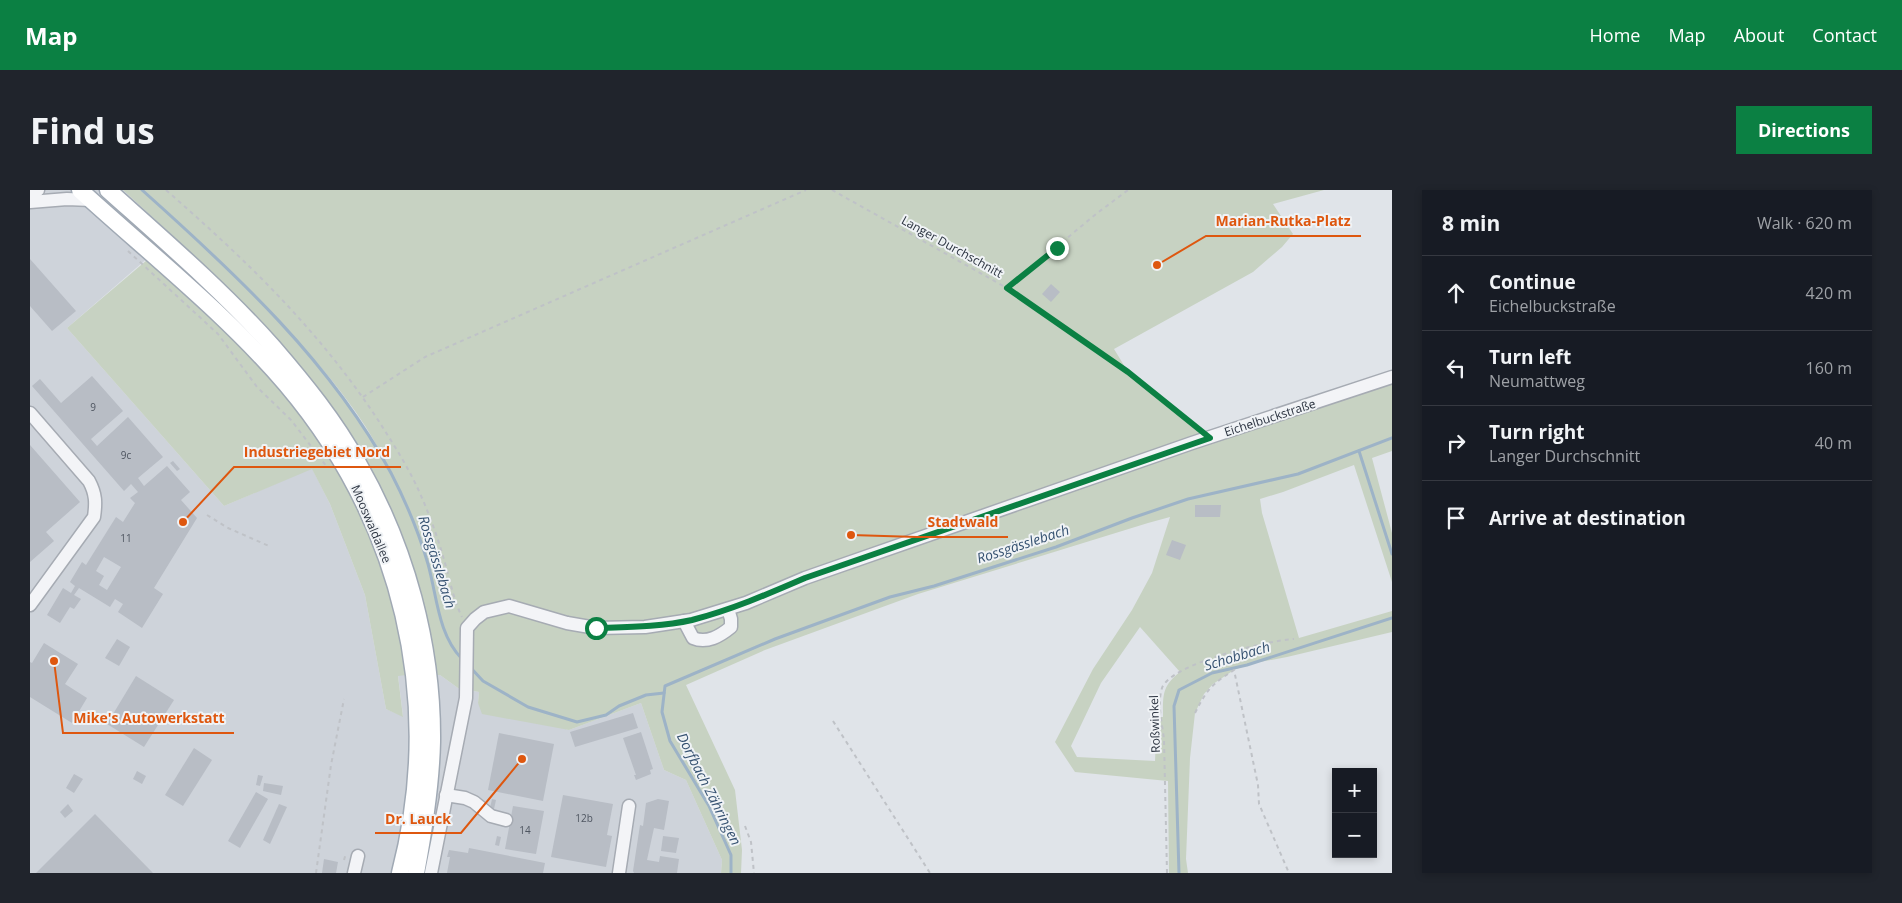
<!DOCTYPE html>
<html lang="en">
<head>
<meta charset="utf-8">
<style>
  :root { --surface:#171b24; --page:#20242c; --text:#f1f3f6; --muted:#9ea1a6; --line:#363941; --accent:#0b8043 }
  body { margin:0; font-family:"Open Sans",sans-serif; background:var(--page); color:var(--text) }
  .controls { position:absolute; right:15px; bottom:15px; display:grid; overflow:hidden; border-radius:0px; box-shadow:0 2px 8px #0003 }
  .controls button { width:45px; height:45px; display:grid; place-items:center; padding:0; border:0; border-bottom:1px solid var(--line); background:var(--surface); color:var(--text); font:25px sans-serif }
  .stop { position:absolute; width:15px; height:15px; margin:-11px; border:4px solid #0b8043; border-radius:50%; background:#fff }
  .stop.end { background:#0b8043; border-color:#fff; box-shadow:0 1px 5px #0008 }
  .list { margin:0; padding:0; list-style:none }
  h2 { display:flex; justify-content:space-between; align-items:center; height:65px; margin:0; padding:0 20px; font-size:21px }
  h2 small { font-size:16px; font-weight:400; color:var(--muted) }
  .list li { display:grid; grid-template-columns:32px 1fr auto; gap:15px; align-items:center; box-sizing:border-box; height:75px; padding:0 20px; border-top:1px solid var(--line) }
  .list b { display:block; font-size:19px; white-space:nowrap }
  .list p { margin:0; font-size:16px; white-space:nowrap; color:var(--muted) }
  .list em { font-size:16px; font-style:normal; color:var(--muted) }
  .icon { flex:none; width:28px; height:28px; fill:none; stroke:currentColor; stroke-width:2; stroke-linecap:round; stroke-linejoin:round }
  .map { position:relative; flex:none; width:1362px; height:683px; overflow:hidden; border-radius:0px }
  header { display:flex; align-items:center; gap:30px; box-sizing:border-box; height:70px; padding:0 25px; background:var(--accent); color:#fff }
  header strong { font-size:24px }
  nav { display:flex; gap:28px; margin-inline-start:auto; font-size:18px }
  .intro { display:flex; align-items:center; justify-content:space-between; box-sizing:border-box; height:120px; padding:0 30px }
  h1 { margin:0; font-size:35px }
  .button { padding:12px 22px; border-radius:0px; background:var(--accent); color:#fff; font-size:18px; font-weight:700 }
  main { display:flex; gap:30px; padding:0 30px }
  aside { flex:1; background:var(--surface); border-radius:0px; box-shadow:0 2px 8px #0003 }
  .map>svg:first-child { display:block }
</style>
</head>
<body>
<header>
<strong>Map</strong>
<nav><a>Home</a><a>Map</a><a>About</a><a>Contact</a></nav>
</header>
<div class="intro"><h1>Find us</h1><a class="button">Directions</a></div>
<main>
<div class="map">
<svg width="1362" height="683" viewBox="0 0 1362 683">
  <rect width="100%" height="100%" fill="#e0e4e9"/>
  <!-- built -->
  <polygon fill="#ced3da" points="0,0 93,0 143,46 37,138 194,316 282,278 300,314 335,405 356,519 373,526 368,485 410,485 428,498 449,502 448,513 539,540 611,513 634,580 656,590 692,670 691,683 0,683"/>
  <!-- green -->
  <g fill="#c7d2c2" fill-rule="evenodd">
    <path d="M93,0h1201l-51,14 20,30 -11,13 -29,25 -139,77 14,23 82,66 182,-61v74l-20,7 20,75v49l-38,-117 -71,27 -23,7 2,14 37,125 93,-27v21l-105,25 -38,7 -15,6 -21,14 -9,10 -9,19 -5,45 -4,101 2,14h-19l-1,-92 -93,-9 -20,-30 38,-73 39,-59 20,-37 18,-56 -22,6 -230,71 -153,56 -79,35 49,105 7,60 -1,23h-20l1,-13 -36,-80 -22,-10 -23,-67 -72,27 -87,-16 -4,-11 1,-11 -21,-4 -18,-13h-8l-63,-200 -199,-236 3,-3zM286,172c16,17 58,71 64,92l-33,-52zM1110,437l40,45c-18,14 -17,23 -17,45h-6l-2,44 -78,-4 -6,-11 30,-63z"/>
    <path d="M117,70c70,65 148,131 195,215 21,39 46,97 55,141 4,19 6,40 9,59l-8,1 5,41 -17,-8 -21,-114 -35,-91 -18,-35 -88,37 -157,-178z"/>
  </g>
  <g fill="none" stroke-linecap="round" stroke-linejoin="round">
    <!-- stream -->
    <g stroke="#9db3c7" stroke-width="3">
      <path d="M112,0c94,84 189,172 249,283 15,29 28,60 37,91 9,32 10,71 34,95"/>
      <polyline points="1329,261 1362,364"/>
      <polyline points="440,477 453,491 498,517 547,532 576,525 589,516 616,505 634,503"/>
      <polyline points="701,683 701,665 679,616 640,551 632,522 635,496 745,449 860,407 904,396 1026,357 1102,328 1158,309 1268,284 1362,248"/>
      <polyline points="1149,683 1144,516 1149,500 1182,483 1217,475 1362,428"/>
    </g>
  </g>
  <!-- building -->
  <g fill="#b8bdc5" fill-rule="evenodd">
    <polygon points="0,69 46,121 22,141 0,116"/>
    <polygon points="1021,94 1030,102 1021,112 1012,104"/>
    <path d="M62,186l31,35 -32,28 6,7 31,-29 35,40 -25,21 6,8 23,-20 23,26 -9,8 16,18 -43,70 9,6 -21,34 -24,-16 5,-8 -8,-5 -5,8 -31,-19 -5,7 7,4 -7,10 -4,-2 -10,16 -13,-8 16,-27 8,5 4,-7 -5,-4 12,-20 4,3 30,-48 7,5 12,-19 -5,-5 8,-6 -7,-8 -7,7 -92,-105 8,-7 21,24zM74,367l17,10 -14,23 -8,-5 5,-9 -8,-5z"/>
    <polygon points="0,255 50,312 16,342 24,351 0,372"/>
    <polygon points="143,271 150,279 147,281 140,273"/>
    <polygon points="1165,315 1191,315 1190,327 1165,327"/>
    <polygon points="1142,350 1156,355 1150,370 1136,365"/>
    <polygon points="87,449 100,457 89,476 75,468"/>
    <polygon points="14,453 48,474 35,494 57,508 42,533 0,507 0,472 2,473"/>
    <polygon points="106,486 144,510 114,557 77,534"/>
    <polygon points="603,523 608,538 545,557 540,542"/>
    <polygon points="611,542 623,579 620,580 621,584 606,590 604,585 606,585 593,548"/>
    <polygon points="469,543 524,554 513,611 458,600"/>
    <polygon points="164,558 182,570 153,616 135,605"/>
    <polygon points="107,581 116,586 112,594 103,589"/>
    <polygon points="44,584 53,589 44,603 36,598"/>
    <polygon points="228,585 233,586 230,596 226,595"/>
    <polygon points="234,593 253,596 251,605 233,601"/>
    <polygon points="226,602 238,609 210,658 198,651"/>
    <polygon points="533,605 583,614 577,645 582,646 576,677 521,667"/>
    <polygon points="462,609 466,610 464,619 460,618"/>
    <polygon points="628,609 639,611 634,640 624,638 617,670 629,672 630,666 649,669 647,683 604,683 603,681 610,635 613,636 616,613"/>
    <polygon points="38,614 43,621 35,628 30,622"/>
    <polygon points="249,614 257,617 240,654 233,650"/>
    <polygon points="483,616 514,621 506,664 475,659"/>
    <polygon points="65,624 123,683 6,683"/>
    <polygon points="467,646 471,647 469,656 465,655"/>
    <polygon points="633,646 649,648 646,663 631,661"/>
    <polygon points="439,658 515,673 513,683 417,683 420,667 417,667 419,660 438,663"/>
    <polygon points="294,669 308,672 306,683 292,683"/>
  </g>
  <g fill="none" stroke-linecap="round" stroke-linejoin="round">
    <!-- minor casing -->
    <g stroke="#a6abb3" stroke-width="15">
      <g id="minor">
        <polyline points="0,7 8,0"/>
        <polyline points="0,12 37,9 61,10"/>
        <path d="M0,223l59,68c7,13 7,22 5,36l-64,88"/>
        <path d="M654,431l9,17c14,6 27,-2 38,-11v-8l-3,-10"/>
        <polyline points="416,605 435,608 444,612 461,626 476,630"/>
        <polyline points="324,683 328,666"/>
        <polyline points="401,683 436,508 437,438 445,429 454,422 479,416 537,433 566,438 615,437 661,430 716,413 775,388 1162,253 1362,187"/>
        <polyline points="589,683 599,616"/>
      </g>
    </g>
    <!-- major casing -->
    <g stroke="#a0a9b4" stroke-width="19">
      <g id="major">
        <path d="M50,0c69,63 145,123 206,194 116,137 159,315 114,489"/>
        <path d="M78,0c57,51 114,100 165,157 31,36 62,74 85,116 48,84 75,182 74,279 -1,44 -8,88 -16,131"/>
      </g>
    </g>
    <!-- path -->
    <g stroke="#bfc2c7" stroke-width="2" stroke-dasharray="4 4" stroke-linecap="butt">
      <path d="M136,0c81,71 152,139 212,230 14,22 29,45 40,69 11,24 20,49 27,74 5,18 9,38 17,54"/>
      <polyline points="802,0 977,98 1066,24 1098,0"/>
      <polyline points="98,61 188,144 227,197 261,230 297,277"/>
      <polyline points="977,98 1098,182 1168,238"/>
      <polyline points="333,207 395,167 776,0"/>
      <polyline points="177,325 198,338 239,356"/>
      <path d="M1165,523c12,-24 17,-29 39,-43l24,115 1,19 30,69"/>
      <polyline points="803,531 900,683"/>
      <polyline points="715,636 721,652 724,683"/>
      <polyline points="314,670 316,663"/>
      <polyline points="286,683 301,575 314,509"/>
      <path d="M1137,683l-3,-134c-2,-16 -7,-35 -2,-51 8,-24 107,-48 132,-49"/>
    </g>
    <!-- minor -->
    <use href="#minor" stroke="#f3f4f7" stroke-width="12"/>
    <!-- major -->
    <use href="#major" stroke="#fff" stroke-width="16"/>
  </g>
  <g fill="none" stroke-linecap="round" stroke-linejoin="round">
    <!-- route -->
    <path stroke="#0b8043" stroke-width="6" d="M566,438c32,-1 65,-1 96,-8 39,-10 76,-26 113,-42l405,-140 -82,-66 -121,-84 50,-40"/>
  </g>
  <g text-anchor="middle" stroke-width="4" stroke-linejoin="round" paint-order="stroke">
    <!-- number labels -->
    <g font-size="10" fill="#4e5560">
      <text x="63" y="221">9</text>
      <text x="96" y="269">9c</text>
      <text x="96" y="352">11</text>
      <text x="554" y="632">12b</text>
      <text x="495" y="644">14</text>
    </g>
    <!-- street labels -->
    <g font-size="12" fill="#2a323f" stroke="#f0f3f6">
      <text transform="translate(922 57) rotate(29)" y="4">Langer Durchschnitt</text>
      <text transform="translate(1240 228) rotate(-18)" y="4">Eichelbuckstraße</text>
      <text transform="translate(341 334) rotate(67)" y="4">Mooswaldallee</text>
      <text transform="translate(1125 534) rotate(-92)" y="4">Roßwinkel</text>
    </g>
    <!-- water labels -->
    <g font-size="14" font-style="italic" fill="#365271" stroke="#f0f3f6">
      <text transform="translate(993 354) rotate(-18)" y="5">Rossgässlebach</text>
      <text transform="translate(407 372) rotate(73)" y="5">Rossgässlebach</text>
      <text transform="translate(1207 466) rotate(-17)" y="5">Schobbach</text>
      <text transform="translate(679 599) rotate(63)" y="5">Dorfbach Zähringen</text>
    </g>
  </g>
  <!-- callouts -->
  <path fill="none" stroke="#de570f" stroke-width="2" d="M1127 75L1176 46H1331M153 332L204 277H371M821 345L887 347H978M24 471L33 543H204M492 569L431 643H345"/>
  <g fill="#de570f" stroke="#f0f3f6" stroke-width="2">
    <circle cx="1127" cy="75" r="5"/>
    <circle cx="153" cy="332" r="5"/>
    <circle cx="821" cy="345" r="5"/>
    <circle cx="24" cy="471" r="5"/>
    <circle cx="492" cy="569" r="5"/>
  </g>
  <g font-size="14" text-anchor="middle" font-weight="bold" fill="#de570f" stroke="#f0f3f6" stroke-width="4" stroke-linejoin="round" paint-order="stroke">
    <text x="1253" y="36">Marian-Rutka-Platz</text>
    <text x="287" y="267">Industriegebiet Nord</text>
    <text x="933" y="337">Stadtwald</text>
    <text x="119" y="533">Mike's Autowerkstatt</text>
    <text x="388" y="634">Dr. Lauck</text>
  </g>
</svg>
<div class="controls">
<button>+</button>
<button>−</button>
</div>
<div class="stop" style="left:566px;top:438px"></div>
<div class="stop end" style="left:1027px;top:58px"></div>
</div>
<aside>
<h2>8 min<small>Walk · 620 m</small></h2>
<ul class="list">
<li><svg class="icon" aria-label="ahead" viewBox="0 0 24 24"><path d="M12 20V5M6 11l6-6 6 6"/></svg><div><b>Continue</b><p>Eichelbuckstraße</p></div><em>420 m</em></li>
<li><svg class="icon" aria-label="left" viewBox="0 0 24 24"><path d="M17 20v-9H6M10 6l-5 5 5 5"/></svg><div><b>Turn left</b><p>Neumattweg</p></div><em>160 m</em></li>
<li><svg class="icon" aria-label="right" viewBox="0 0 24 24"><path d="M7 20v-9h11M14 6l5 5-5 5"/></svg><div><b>Turn right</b><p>Langer Durchschnitt</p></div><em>40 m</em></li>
<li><svg class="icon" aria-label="arrive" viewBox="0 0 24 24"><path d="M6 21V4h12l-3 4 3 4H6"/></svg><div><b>Arrive at destination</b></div></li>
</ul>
</aside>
</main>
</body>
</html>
